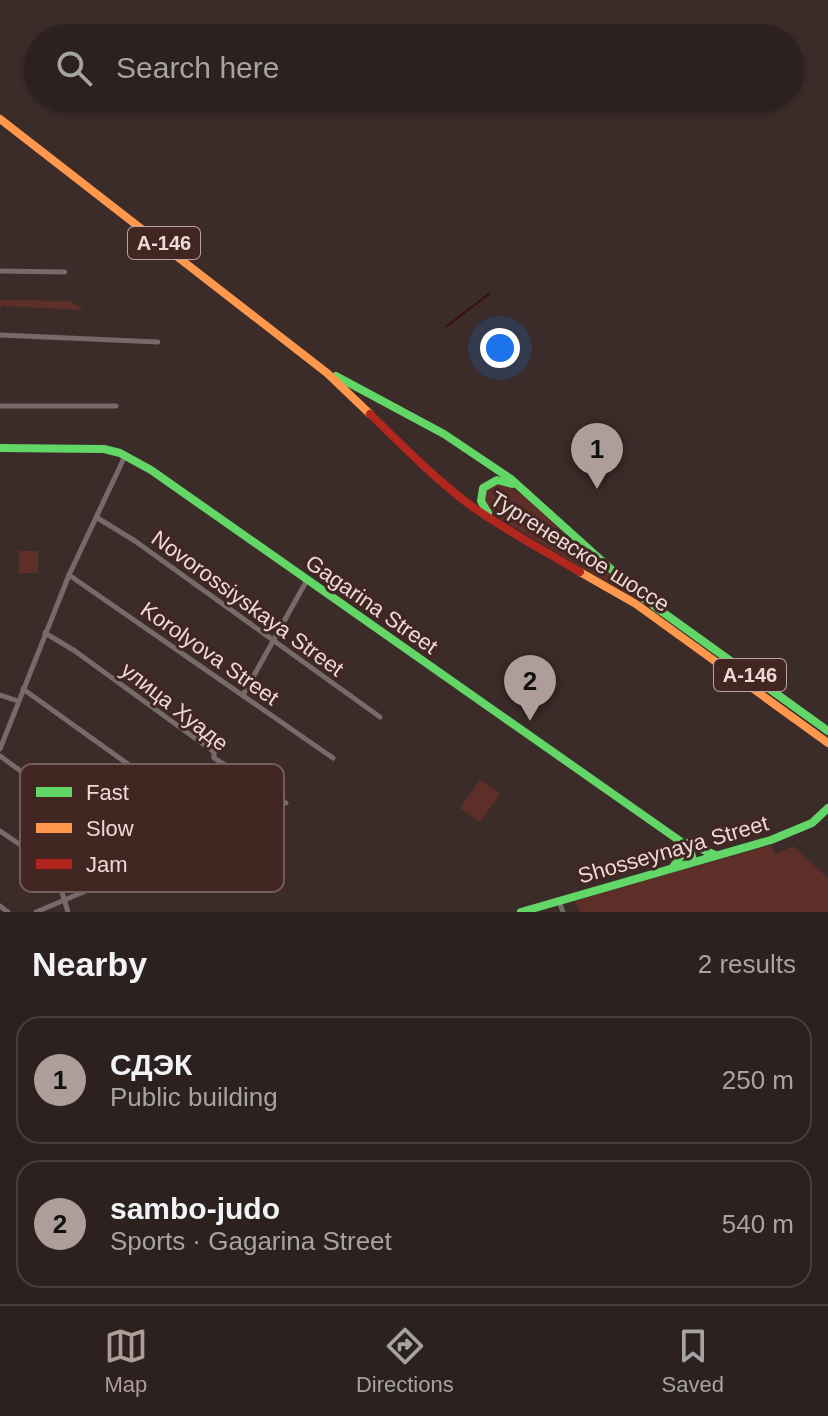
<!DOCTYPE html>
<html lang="en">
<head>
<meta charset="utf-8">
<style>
  :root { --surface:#2c211f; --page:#382e2c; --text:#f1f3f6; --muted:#a6a3a4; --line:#483e3d; --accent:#ae9d99 }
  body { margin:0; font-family:Helvetica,sans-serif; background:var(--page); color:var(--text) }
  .you { position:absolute; left:500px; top:348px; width:28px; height:28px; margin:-20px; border:6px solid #fff; border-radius:50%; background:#1a73e8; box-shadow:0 0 0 12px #1a73e833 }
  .badge { display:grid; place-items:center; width:52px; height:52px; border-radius:50%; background:var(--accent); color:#111; font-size:26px; font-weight:700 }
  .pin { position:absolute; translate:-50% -66px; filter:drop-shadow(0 2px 4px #0008) }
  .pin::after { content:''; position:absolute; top:42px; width:28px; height:24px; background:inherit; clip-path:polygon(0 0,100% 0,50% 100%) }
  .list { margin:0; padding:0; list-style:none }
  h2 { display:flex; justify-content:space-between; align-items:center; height:104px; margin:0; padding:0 32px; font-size:34px }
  h2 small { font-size:26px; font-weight:400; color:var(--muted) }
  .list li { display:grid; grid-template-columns:52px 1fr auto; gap:24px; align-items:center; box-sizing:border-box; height:128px; margin:0 16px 16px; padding:0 16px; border:2px solid var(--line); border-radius:24px }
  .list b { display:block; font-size:30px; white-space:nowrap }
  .list p { margin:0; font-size:26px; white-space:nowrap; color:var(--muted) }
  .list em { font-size:26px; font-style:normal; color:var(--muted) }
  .icon { flex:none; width:44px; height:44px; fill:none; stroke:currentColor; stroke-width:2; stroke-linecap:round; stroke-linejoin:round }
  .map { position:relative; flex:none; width:828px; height:912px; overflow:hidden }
  .search { position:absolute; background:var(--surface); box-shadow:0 2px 6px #0004; left:24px; right:24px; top:24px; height:88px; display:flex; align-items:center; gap:20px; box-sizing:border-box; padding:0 28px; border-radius:44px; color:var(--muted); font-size:30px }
  .sheet { height:392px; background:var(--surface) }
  nav { display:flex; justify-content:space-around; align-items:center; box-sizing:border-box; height:112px; border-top:2px solid var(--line); background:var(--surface); font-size:22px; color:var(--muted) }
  nav a { display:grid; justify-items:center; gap:4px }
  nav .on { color:var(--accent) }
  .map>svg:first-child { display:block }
</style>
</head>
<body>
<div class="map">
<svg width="828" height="912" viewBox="0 0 828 912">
  <rect width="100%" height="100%" fill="#3b2c29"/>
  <!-- green -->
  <g fill="#5e2f28">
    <polygon points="0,300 70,301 84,310 2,306 0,310"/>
    <polygon points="491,484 507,486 524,496 640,602 495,516 484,503 485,489"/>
    <rect x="19" y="551" width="19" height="22"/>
    <polygon points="480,780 500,794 480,822 460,808"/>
    <polygon points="771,845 775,854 793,846 828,878 828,912 580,912 575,901"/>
  </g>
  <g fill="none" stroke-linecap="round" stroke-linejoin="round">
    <!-- stream -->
    <polyline stroke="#3d0f0a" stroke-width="2" points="447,326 489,294"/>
    <!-- street -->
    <g stroke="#766b69" stroke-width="5">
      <polyline points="0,271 65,272"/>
      <polyline points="0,335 158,342"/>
      <polyline points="0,406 116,406"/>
      <polyline points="96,517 135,541 380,717"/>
      <polyline points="69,575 333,758"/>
      <polyline points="45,633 75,651 214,752 214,758 286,803"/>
      <polyline points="23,689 241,845"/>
      <polyline points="0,695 18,701"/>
      <polyline points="243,695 307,580"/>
      <polyline points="0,749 69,575 125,456"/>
      <polyline points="0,756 138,856"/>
      <polyline points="0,831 50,865 56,873 68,912"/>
      <polyline points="559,901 563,912"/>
      <polyline points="0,906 8,912"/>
      <polyline points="36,912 107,882 138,856 152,850 181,804"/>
    </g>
    <!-- fast -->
    <g stroke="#63d668" stroke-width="8">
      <polyline points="336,376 444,434 511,479 643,598 828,731"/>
      <polyline points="0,448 104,449 120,453 151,470 690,848 693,861"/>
      <polyline points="488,513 481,501 483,488 497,480 512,484"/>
      <polyline points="688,843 715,855"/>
      <polyline points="673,867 683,853 679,842"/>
      <polyline points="521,912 771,840 812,823 828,808"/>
    </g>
    <!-- slow -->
    <g stroke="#ff974d" stroke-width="8">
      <polyline points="0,119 327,373 370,414"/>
      <polyline points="580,572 636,604 828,743"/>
    </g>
    <!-- jam -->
    <path stroke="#b3261e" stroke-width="8" d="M370,414c32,31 64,64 100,91 35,25 73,45 110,67"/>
  </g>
  <g text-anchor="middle" stroke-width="6" stroke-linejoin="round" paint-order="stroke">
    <!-- shield labels -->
    <g fill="#422622" stroke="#b9a4a0" stroke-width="2">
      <rect x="128" y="227" width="72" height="32" rx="6"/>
      <rect x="714" y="659" width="72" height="32" rx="6"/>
    </g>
    <g font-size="20" font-weight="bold" fill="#ecdad6">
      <text x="164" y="250">А-146</text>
      <text x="750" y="682">А-146</text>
    </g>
    <!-- street labels -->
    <g font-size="22" fill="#ecdad6" stroke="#422622">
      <text transform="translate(580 551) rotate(32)" y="8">Тургеневское шоссе</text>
      <text transform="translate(248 603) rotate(36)" y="8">Novorossiyskaya Street</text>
      <text transform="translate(372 604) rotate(35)" y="8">Gagarina Street</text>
      <text transform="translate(210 653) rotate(35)" y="8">Korolyova Street</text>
      <text transform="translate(175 706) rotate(38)" y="8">улица Хуаде</text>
      <text transform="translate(673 849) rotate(-16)" y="8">Shosseynaya Street</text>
    </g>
  </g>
  <!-- legend -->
  <rect x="20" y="764" width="264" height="128" rx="12" fill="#422622" stroke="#755c58" stroke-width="2"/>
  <rect x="36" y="787" width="36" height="10" fill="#63d668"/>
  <rect x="36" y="823" width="36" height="10" fill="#ff974d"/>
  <rect x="36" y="859" width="36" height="10" fill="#b3261e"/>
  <g font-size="22" fill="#ecdad6">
    <text x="86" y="800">Fast</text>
    <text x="86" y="836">Slow</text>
    <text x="86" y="872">Jam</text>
  </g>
</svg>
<div class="you"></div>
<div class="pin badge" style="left:597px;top:489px">1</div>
<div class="pin badge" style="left:530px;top:721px">2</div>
<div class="search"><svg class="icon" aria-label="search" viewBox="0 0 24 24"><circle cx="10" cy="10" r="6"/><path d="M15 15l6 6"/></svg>Search here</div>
</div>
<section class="sheet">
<h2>Nearby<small>2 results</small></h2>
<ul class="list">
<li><span class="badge">1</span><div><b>СДЭК</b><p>Public building</p></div><em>250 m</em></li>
<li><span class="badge">2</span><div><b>sambo-judo</b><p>Sports · Gagarina Street</p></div><em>540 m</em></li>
</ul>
</section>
<nav>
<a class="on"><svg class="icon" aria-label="map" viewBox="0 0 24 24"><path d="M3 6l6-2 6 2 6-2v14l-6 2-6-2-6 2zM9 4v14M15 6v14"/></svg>Map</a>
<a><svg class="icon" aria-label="directions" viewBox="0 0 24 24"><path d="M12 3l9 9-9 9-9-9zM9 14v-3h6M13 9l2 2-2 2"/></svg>Directions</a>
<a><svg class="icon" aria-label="saved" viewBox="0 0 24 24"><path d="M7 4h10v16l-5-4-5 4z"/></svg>Saved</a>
</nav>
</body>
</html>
